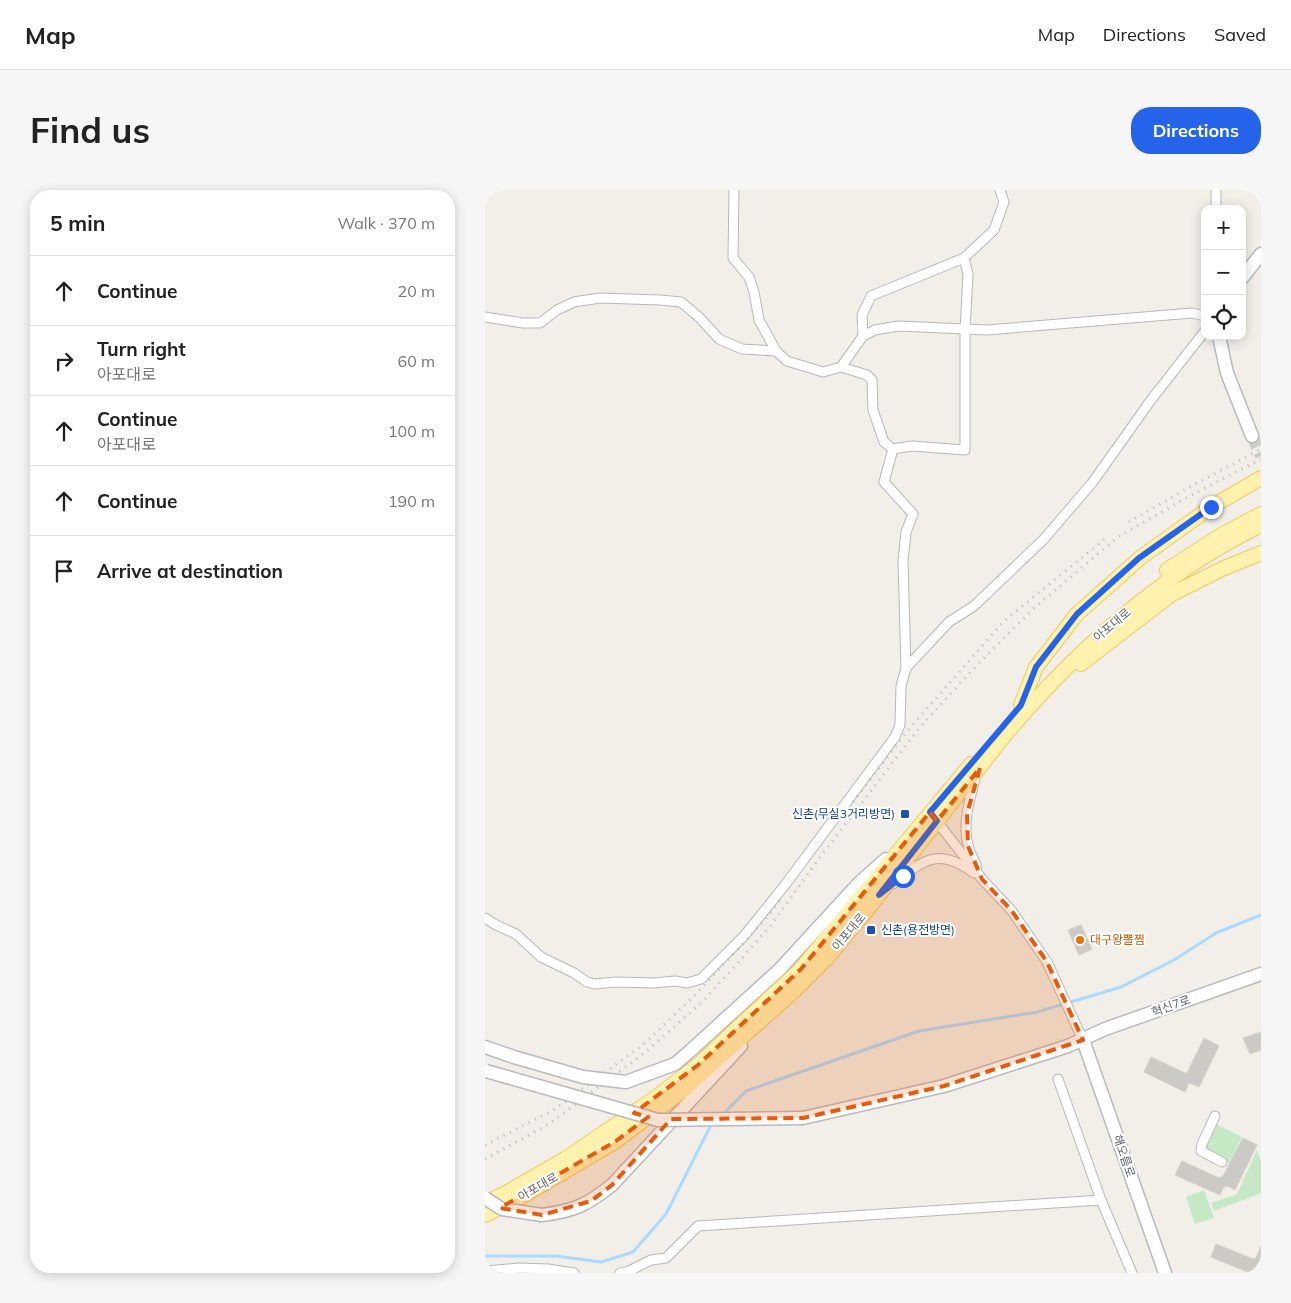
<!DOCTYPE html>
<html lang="en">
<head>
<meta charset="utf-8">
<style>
  :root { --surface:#fff; --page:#f6f6f6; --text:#222; --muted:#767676; --line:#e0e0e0; --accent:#2563eb }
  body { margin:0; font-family:Mulish,"Noto Sans KR",sans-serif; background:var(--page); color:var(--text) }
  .controls { position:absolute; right:15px; top:15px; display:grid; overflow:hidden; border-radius:10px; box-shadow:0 2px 12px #0003 }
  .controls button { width:45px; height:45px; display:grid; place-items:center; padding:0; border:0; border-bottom:1px solid var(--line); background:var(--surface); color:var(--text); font:25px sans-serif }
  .stop { position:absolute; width:15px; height:15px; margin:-11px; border:4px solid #2563eb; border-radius:50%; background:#fff }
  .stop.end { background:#2563eb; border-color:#fff; box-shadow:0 1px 5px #0008 }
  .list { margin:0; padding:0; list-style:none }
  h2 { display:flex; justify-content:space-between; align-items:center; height:65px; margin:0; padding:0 20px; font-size:21px }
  h2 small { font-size:16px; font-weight:400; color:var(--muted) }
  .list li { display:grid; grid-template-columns:32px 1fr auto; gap:15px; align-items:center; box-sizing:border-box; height:70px; padding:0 20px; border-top:1px solid var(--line) }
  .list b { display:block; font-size:19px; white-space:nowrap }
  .list p { margin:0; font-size:16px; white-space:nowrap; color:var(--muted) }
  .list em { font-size:16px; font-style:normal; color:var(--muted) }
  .icon { flex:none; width:28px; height:28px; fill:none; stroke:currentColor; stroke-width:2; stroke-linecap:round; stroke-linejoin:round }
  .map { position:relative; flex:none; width:776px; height:1083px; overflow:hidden; border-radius:20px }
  header { display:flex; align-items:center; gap:30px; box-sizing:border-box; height:70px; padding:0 25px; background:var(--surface); border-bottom:1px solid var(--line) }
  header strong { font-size:24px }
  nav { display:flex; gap:28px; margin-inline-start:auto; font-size:18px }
  .intro { display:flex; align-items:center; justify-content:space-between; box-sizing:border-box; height:120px; padding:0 30px }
  h1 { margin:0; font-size:35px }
  .button { padding:12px 22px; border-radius:20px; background:var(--accent); color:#fff; font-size:18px; font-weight:700 }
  main { display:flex; gap:30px; padding:0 30px }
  aside { flex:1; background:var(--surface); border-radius:20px; box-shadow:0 2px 12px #0003 }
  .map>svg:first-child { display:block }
</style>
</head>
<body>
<header>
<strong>Map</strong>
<nav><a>Map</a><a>Directions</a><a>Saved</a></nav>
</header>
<div class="intro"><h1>Find us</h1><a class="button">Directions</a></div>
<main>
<aside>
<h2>5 min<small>Walk · 370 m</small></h2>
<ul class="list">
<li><svg class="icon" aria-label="ahead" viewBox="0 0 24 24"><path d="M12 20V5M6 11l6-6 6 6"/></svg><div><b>Continue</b></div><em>20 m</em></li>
<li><svg class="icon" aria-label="right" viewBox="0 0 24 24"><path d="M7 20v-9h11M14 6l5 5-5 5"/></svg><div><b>Turn right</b><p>아포대로</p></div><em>60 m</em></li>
<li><svg class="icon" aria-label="ahead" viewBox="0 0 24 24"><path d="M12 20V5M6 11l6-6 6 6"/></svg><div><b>Continue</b><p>아포대로</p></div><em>100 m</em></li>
<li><svg class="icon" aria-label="ahead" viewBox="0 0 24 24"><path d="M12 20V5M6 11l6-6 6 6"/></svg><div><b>Continue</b></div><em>190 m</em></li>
<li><svg class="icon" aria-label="arrive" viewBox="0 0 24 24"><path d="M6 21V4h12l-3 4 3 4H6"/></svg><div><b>Arrive at destination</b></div></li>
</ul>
</aside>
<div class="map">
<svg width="776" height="1083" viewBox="0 0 776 1083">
  <rect width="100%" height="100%" fill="#f1efe8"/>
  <!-- green -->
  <g fill="#c5e8c5">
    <polygon points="731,934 757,947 744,973 723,962 721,959 721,955"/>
    <polygon points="772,960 776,971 776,1003 729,1021 726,1013 752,1004"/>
    <polygon points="719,1000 729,1028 710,1034 701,1007"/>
  </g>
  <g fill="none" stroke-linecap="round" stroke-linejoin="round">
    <!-- stream -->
    <g stroke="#aadaff" stroke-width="3">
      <polyline points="238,924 261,901 434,841 552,822 636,797 689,770 731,743 776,725"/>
      <polyline points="0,1066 71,1066 116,1072 148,1062 181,1024 225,937 228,934"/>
    </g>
  </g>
  <!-- building -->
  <g fill="#cccac5" stroke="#d6d1c6">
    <polygon points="596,735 607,759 594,765 583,740"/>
    <polygon points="776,842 776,860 765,864 758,848"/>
    <polygon points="719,848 734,856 714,897 704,893 700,902 659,882 666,867 700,883 702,883"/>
    <polygon points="758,948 772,955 750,1000 742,996 738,998 735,1005 690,985 697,971 734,988 738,986"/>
    <polygon points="731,1054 768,1069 771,1068 776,1056 776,1076 772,1076 769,1083 765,1083 726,1067"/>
    <polygon points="776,1074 776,1083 762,1083 761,1080"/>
  </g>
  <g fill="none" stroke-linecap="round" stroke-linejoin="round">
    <!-- secondary-tunnel -->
    <polyline stroke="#ccccc8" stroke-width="12" stroke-dasharray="12 6" stroke-linecap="butt" points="767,246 776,266"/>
    <!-- street casing -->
    <g stroke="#b5b8bc" stroke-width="11">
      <g id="street">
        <polyline points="249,0 248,68 264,87 269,102 274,130 291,161 302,171 338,182 356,177 378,146 390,140 413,136 502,140 707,123 720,126"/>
        <polyline points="731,19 731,0"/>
        <polyline points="0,127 38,133 55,133 72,120 89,112 115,108 175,110 196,112 215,128 234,149 257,159 291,161"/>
        <polyline points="378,146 377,125 386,106 479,68 509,40 519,12 515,0"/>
        <polyline points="356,177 382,185 387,190 388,220 399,252 408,259"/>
        <polyline points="421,478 418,371 421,342 428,324 399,292 408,259 427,256 480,260 480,140 483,84 479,68"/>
        <path d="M491,586c-6,22 -14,47 -8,69 2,8 6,15 9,22"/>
        <polyline points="449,628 497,689 527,721 562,772 598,850"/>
        <path d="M408,694c32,-25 45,-37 81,-11"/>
        <polyline points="0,728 11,735 31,744 56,767 89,783 102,792 110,794 131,792 169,793 190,791 202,793 216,789 259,746 300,695 410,547 415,535 416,496 421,478 464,432 489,416 558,350 607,293 666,210 720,141"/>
        <polyline points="573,889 616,1010 647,1083"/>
        <polyline points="730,926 717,954 716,961 737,972"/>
        <polyline points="0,1081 35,1078 63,1079 89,1083"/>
        <polyline points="135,1083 144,1081 166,1070 181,1068 213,1036 616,1010"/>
      </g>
    </g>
    <!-- secondary casing -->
    <g stroke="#b6babf" stroke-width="15">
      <g id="secondary">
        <polyline points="757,88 776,64"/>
        <polyline points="734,146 742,183 767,246"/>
        <polyline points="598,850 680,1083"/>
        <polyline points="0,857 29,867"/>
        <polyline points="205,861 294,780 375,692 401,669"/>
        <polyline points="318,928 459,896 583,856 620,839 776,784"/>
        <path d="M57,1025c32,-4 45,-10 70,-30l129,-139"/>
      </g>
    </g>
    <!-- primary casing -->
    <g stroke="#f2c960" stroke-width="16">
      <g id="primary">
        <polyline points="682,380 738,344 776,324"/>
        <polyline points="596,474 687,404 739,378 776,363"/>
        <polyline points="536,515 551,477 592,424 655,368 726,317 776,288"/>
        <polyline points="0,1013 21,1003 80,969 170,908 213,875 316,779 486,574"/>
        <path d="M0,1025l33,-16 98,-58 66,-50 113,-101 33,-33 35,-42 142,-180c72,-86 155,-160 256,-210"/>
      </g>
    </g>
    <!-- street -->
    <use href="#street" stroke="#fff" stroke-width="9"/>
    <!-- secondary -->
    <use href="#secondary" stroke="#fff" stroke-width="12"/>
    <!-- primary -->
    <use href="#primary" stroke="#fff2af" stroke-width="14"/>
    <!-- rail -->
    <g stroke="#b6b7b8" stroke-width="3" stroke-dasharray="1 6" stroke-linecap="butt">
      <polyline points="644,332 701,299 776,259"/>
      <polyline points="368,612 419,545 519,431 621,348"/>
      <polyline points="0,955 67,921 159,854 209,806 280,730 295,710"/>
      <polyline points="0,969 64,934 162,861 216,813 252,774 286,735 333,670 435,537 492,475 548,419 633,347 703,307 776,269"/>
    </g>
    <!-- secondary-bridge casing -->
    <g stroke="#b6babf" stroke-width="15" stroke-linecap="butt">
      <g id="secondary-bridge">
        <polyline points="29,867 98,887 141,892 190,874 205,861"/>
        <polyline points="1,881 173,930 318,928"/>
        <polyline points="0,1008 17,1019 57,1025"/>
      </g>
    </g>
    <!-- secondary-bridge -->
    <use href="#secondary-bridge" stroke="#fff" stroke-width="12"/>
  </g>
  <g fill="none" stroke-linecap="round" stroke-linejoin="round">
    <!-- route -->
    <polyline stroke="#2563eb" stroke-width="6" points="418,686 394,705 452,631 445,622 536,515 551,477 592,424 654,368 726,317"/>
  </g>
  <!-- marked area -->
  <path fill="#e8590c" fill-opacity="0.2" stroke="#e8590c" stroke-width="4" stroke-dasharray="10 6" stroke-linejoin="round" d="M495,578l-13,46 1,32 14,33 30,32 35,51 36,78 -139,46 -141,32 -132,1 -59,66 -21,16 -49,14 -42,-7 116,-67 32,-24 -14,-4 64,-48 103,-96 129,-157 7,9z"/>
  <!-- markers -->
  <g fill="#1a4fb4" stroke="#fff" stroke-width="2">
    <rect x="415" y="619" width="10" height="10" rx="2.5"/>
    <rect x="381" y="735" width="10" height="10" rx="2.5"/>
  </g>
  <circle fill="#e8710a" stroke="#fff" stroke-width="2" cx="595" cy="750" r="5"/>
  <g text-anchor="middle" stroke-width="4" stroke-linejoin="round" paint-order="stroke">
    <!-- street labels -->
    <g font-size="12" fill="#5f6368" stroke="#fff">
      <text transform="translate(627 435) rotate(-40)" y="4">아포대로</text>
      <text transform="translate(364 742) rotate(-50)" y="4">아포대로</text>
      <text transform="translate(686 816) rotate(-20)" y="4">혁신7로</text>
      <text transform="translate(639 966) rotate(71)" y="4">해오름로</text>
      <text transform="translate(53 997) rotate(-30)" y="4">아포대로</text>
    </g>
    <!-- transit labels -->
    <g font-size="12" fill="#164399" stroke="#fff" text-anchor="end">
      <text x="410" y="628">신촌(무실3거리방면)</text>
      <text x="396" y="744" text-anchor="start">신촌(용전방면)</text>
    </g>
    <!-- food labels -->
    <g font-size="12" fill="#c56008" stroke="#fff" text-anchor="start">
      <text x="605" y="754">대구왕뽈찜</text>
    </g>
  </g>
</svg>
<div class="controls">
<button>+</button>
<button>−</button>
<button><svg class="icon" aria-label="locate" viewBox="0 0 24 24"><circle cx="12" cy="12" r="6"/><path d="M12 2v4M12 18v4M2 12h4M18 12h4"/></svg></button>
</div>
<div class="stop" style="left:418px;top:686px"></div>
<div class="stop end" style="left:726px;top:317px"></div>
</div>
</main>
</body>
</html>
